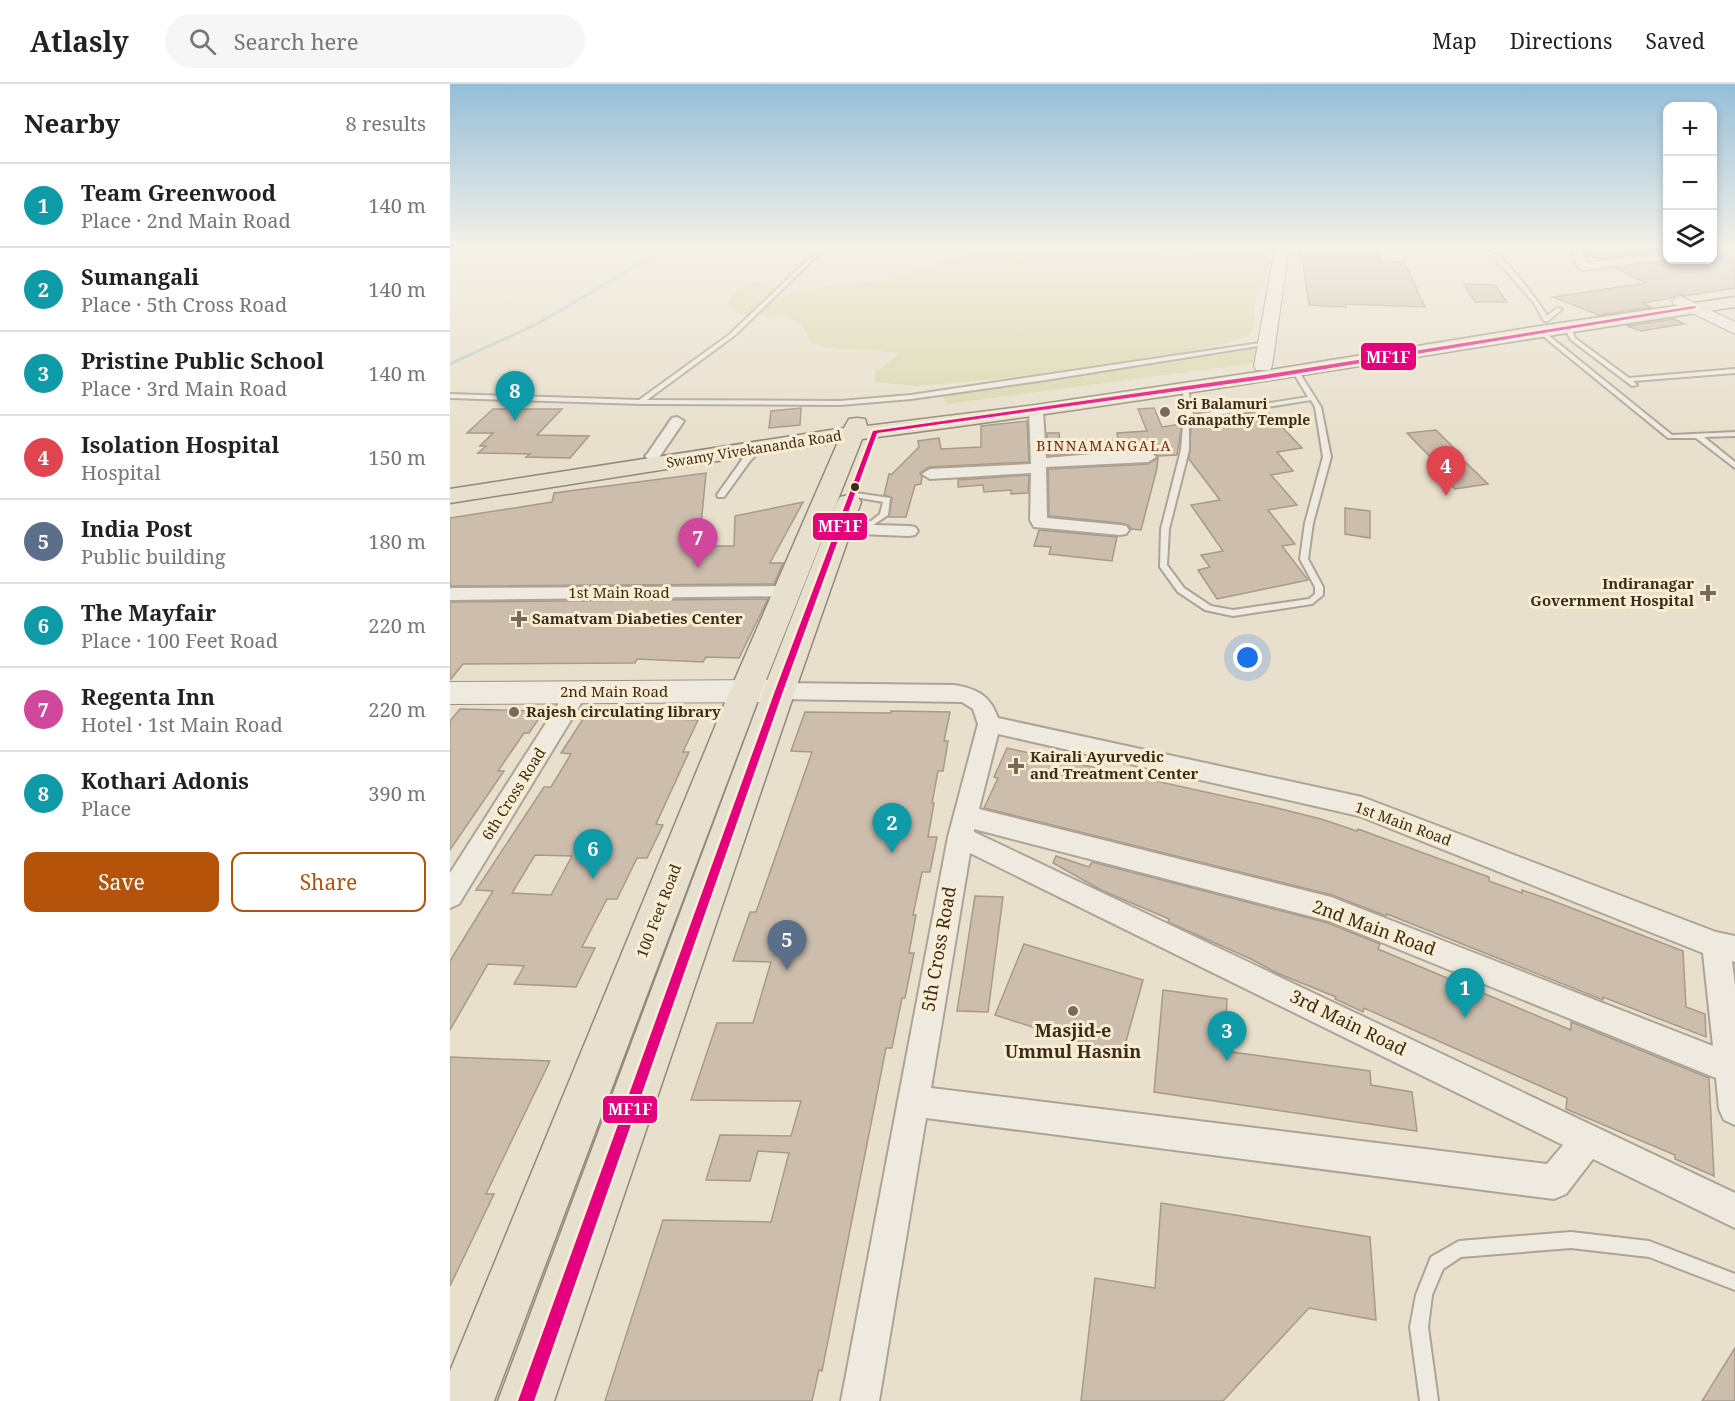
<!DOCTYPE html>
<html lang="en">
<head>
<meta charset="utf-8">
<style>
  :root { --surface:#fff; --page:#f6f6f6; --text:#222; --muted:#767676; --line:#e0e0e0; --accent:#b45309 }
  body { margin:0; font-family:"Noto Serif",serif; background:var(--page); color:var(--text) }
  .controls { position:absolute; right:18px; top:18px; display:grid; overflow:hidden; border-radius:12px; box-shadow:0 3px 9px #0003 }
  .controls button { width:54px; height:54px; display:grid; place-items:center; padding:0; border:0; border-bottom:2px solid var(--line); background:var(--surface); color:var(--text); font:30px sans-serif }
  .you { position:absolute; left:798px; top:574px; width:21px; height:21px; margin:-15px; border:4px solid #fff; border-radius:50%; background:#1a73e8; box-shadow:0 0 0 9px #1a73e833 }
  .badge { display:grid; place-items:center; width:39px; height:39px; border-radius:50%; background:var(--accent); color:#fff; font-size:20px; font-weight:700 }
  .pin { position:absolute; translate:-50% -50px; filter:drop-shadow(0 2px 3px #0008) }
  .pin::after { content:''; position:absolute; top:32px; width:21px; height:18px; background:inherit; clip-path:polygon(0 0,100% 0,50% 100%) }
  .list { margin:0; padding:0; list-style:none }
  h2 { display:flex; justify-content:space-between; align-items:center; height:78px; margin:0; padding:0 24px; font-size:26px }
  h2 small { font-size:20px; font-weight:400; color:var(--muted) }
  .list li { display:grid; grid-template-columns:39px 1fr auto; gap:18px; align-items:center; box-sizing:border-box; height:84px; padding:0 24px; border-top:2px solid var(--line) }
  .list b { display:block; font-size:22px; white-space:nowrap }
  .list p { margin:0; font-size:20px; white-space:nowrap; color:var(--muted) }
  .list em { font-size:20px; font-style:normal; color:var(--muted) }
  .actions { display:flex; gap:12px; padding:18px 24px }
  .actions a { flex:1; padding:14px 0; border:2px solid var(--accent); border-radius:12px; text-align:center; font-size:21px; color:var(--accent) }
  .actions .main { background:var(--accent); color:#fff }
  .icon { flex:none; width:33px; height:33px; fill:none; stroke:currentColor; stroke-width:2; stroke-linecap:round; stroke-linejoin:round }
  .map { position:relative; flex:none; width:1285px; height:1317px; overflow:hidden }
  header { display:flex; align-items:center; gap:36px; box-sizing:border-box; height:84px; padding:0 30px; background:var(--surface); border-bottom:2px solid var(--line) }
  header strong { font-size:28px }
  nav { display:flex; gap:33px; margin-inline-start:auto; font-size:21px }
  .search { width:420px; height:54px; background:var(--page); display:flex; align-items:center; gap:15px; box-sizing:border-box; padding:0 21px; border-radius:33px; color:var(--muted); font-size:22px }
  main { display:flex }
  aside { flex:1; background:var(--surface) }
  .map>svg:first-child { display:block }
</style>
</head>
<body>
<header>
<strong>Atlasly</strong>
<div class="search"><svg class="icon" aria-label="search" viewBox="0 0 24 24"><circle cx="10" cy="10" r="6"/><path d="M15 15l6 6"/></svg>Search here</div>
<nav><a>Map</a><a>Directions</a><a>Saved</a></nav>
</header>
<main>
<aside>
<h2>Nearby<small>8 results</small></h2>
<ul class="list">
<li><span class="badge" style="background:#0f9aa8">1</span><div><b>Team Greenwood</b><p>Place · 2nd Main Road</p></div><em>140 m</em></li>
<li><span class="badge" style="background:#0f9aa8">2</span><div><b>Sumangali</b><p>Place · 5th Cross Road</p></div><em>140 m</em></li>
<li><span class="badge" style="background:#0f9aa8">3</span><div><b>Pristine Public School</b><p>Place · 3rd Main Road</p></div><em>140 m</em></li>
<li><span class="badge" style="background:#e0444e">4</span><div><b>Isolation Hospital</b><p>Hospital</p></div><em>150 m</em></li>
<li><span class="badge" style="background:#5c6f8a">5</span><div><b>India Post</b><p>Public building</p></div><em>180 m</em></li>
<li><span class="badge" style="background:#0f9aa8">6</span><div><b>The Mayfair</b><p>Place · 100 Feet Road</p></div><em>220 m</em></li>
<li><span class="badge" style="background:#d1479c">7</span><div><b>Regenta Inn</b><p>Hotel · 1st Main Road</p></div><em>220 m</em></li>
<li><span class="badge" style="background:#0f9aa8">8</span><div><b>Kothari Adonis</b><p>Place</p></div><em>390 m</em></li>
</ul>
<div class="actions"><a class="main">Save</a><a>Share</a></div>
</aside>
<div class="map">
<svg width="1285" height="1317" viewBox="0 0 1285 1317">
  <rect width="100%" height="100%" fill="#e8dfcc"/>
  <!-- green -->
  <g fill="#d8d8ad">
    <path d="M517,163h193l1,3c19,11 27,3 45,-3 12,-3 48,0 63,0l2,3 -4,22 -9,19 -3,14 -2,23 -5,8 -13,5 -52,12 -177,25 -89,8 -42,-4v-10l24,-18c-30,-8 -61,0 -89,-12 -9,-35 -46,-23 -74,-29l-9,-12 12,-14 18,-5 13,4 5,7 15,2 34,-8 56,-6 86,-28z"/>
    <polygon points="808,263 805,279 497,320 492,311 561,303"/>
  </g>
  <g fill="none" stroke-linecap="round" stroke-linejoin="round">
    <!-- stream -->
    <polyline stroke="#b8cdc0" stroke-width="3" points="0,280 85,241 219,163"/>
  </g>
  <!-- building -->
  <g fill="#ccbdad" stroke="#a89a8b" stroke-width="1.5" fill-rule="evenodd">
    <polygon points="1133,163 1218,163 1218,167 1148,175 1135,169"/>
    <polygon points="848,164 926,167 931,177 954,178 975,223 895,220 896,223 859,221 853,180"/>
    <polygon points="1285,168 1285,204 1235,212 1229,210 1222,214 1193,219 1201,223 1149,231 1103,213 1196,199 1166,184 1220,176 1263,176 1263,171"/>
    <polygon points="1014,200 1045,201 1057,218 1025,218"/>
    <polygon points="1224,235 1234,240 1191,247 1177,242"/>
    <polygon points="351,324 350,341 319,344 321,327"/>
    <polygon points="704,324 712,343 732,340 727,371 708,372 703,368 665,366 598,372 597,349 609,349 610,357 668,356 667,349 697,347 688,325"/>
    <polygon points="43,325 112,325 87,351 139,352 120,374 76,373 80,370 28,369 36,362 30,362 43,349 17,349"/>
    <polygon points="816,326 852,364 827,368 843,387 821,391 847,421 818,426 845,460 832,462 858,496 767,515 748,486 760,483 751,471 773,467 741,421 770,416 739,375 741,343 744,338"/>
    <polygon points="577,337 579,378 479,383 470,389 472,393 471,400 465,401 456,433 439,433 442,414 434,411 439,390 442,390 469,363 468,357 489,354 491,365 531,363 531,342"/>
    <polygon points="986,346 1012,372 1010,373 1038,400 1005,405 986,386 992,385 957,349"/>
    <polygon points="708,374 707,384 691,446 681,445 678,441 670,439 599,432 598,385 698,380"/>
    <polygon points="256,389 249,462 284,462 285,432 353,418 320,479 333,479 324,500 0,502 0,434 102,418 104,409"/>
    <polygon points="579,391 578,409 561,410 561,406 534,408 533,401 508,403 508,396"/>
    <polygon points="895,424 920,427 920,454 895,450"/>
    <polygon points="589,446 667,453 662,477 599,470 601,463 584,462"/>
    <polygon points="318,515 289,574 256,573 253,578 187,575 185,579 13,580 0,596 0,518"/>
    <polygon points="10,625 94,627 79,649 74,649 48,687 54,687 0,766 0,637"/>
    <polygon points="441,627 500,628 494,657 498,657 493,687 488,687 482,719 484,719 478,753 487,753 480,788 472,788 463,831 466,831 459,869 464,869 455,914 452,914 442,964 436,964 372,1287 369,1286 362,1317 155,1317 213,1136 321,1138 339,1069 308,1067 300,1097 256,1096 270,1051 341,1052 351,1017 241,1016 267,939 303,939 321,878 283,877 300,828 306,828 362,668 341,667 355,628 441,629"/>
    <path d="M135,632l113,4 -15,32h6l-33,72 7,1 -16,33h-10l-20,41h-10l-25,48 13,1 -19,39 -62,-3 10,-18 -36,-2 -38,66v-69l43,-70 -17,-1 68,-103h7l20,-33 -10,-1zM85,771l37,1 -21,39 -39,-2z"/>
    <polygon points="557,664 823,723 871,735 907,747 908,745 1039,793 1039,797 1072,809 1072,806 1098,815 1233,867 1236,923 1255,930 1256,953 1153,913 1153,916 942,832 937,830 936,832 882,811 534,724 548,694 544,693"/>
    <polygon points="606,772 639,783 642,778 878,839 930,860 928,865 1121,946 1121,938 1259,994 1264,1092 1225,1075 1225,1071 1116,1025 1117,1014 914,924 913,928 885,915 886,913 827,889 801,875 718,838 719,835 651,806 603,779"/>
    <polygon points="525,812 553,813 538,928 507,927"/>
    <polygon points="574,860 693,896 672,972 545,931"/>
    <polygon points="713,906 777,915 775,967 920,987 921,1001 962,1008 967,1047 704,1008"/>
    <polygon points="0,973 100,977 36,1110 44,1110 0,1202"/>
    <polygon points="711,1119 920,1153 926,1236 859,1224 773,1317 631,1317 645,1194 705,1204"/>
    <polygon points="1285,1264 1285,1317 1252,1317"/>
  </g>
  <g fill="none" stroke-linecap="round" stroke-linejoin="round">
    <!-- lane casing -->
    <g stroke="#ada496" stroke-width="4">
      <g id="lane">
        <polygon points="371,163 376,163 284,252 197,316 390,317 461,311 817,258 820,260 589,297 461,315 390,321 192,320 0,314 0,310 189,316 280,250"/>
        <path d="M1006,163c13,0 30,1 41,8 13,9 42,47 50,61l10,-8 5,1 -14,12h-4l-10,-18 -39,-45 -7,-4z"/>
        <polygon points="1121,240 1124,242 1123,249 1125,254 1179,294 1285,285 1285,289 1183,297 1187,301 1182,302 1121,256 1117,249 1118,242"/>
        <polygon points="1088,246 1092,246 1222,351 1285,348 1285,352 1254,353 1285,378 1285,384 1246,354 1218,354 1088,248"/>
        <path d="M846,286l3,2 22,35 10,50 -18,66 -5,36 15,28v8l-11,9 -79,12 -28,-6 -27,-18 -18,-25 1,-38 20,-79 2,-24 4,-9 -5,-28 3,-2 3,2 5,26 115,-18 -15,-25zM861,316l4,7 8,50 -18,66 -5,36 15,28v7l-6,5 -76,11 -22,-4 -27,-18 -17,-23 2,-36 20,-79v-24l4,-7z"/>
        <polygon points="306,362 313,364 300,377 274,413 268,413 267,411 294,373"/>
        <polygon points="399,408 440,414 438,431 423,441 388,442 387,440 391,438 421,437 430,430 433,418 399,412"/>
        <polygon points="1121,1148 1199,1157 1285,1190 1285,1206 1199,1173 1121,1164 1011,1173 993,1185 982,1211 978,1243 988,1317 970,1317 960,1243 966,1211 981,1173 1009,1157"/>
      </g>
    </g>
    <!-- street casing -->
    <g stroke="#ada496" stroke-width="4">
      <g id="street">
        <polygon points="1120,163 1130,163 1137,179 1218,169 1218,175 1133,186 1128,183"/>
        <polygon points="1262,163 1285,163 1285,166 1262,169"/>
        <polygon points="586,323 593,327 596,374 665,368 703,370 706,373 698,378 596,383 597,434 670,441 676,442 679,446 676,450 670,451 584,443 580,436 581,389 480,395 472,390 480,385 581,380 579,327"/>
        <polygon points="227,333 234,337 208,375 198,375 195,372 198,369 222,334"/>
        <polygon points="389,440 459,442 465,443 468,447 465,451 459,452 383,449 380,445 383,441"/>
        <polygon points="338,502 345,504 347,508 345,512 0,516 0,504"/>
        <path d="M329,599l175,2c23,4 36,10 44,33l364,79 354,135 19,4v26l-3,-1 3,25v139l-11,-5 -5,-11 -3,-31 -387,-157 -355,-92v3l761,361v35l-142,-69 -27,35 -12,5 -628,-81 -47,283h-38l107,-564 30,-113 -5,-15 -11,-7 -183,-3 -8,-3 -3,-5 3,-5zM548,650l361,82 344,137 10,93 -382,-149 -352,-88zM520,769l593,292 -16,19 -616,-76z"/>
        <polygon points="127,600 135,603 138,608 9,820 0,824 0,789 119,603"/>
      </g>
    </g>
    <!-- secondary casing -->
    <g stroke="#9c9385" stroke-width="2">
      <g id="secondary">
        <polygon points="825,163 839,163 822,282 820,286 806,286 804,282"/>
        <polygon points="1230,212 1285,238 1285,250 1224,220 1222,217"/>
        <polygon points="329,596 340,599 344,607 340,615 329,618 0,620 0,598"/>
      </g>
    </g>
    <!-- primary casing -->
    <g stroke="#92897c" stroke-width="3">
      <g id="primary">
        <path d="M1285,213v10c-291,44 -581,95 -873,132l-104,261 -264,701h-44v-30l276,-671 112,-258 -388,61v-14l394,-61 5,-9 8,-1 8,1 2,7 169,-21 228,-34 276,-45z"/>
        <polygon points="399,411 408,413 411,418 345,607 104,1317 48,1317 313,607 387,418 390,413"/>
      </g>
    </g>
    <!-- lane -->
    <use href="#lane" fill="#efeadf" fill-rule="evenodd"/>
    <!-- street -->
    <use href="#street" fill="#efeadf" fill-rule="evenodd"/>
    <!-- secondary -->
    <use href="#secondary" fill="#efeadf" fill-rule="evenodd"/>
    <!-- primary -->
    <use href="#primary" fill="#e7e0cf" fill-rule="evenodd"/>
    <!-- bus-1 casing -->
    <g stroke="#f9eed2" stroke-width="5">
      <polygon id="bus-1" points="1244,222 1246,223 1246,224 814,295 427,349 333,607 84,1317 68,1317 325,607 423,347 814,291"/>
    </g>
    <!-- bus-1 -->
    <use href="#bus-1" fill="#e5007d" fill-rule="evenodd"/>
  </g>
  <!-- sky -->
  <linearGradient id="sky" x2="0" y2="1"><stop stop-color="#95bed8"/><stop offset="0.47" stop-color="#f5f1e8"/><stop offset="1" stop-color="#f5f1e8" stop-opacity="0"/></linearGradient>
  <rect width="1285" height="348" fill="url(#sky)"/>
  <!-- markers -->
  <g fill="#796b5a" stroke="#f9eed2" stroke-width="2">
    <circle cx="715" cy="328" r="6"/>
    <path d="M1255 500h6v6h6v6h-6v6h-6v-6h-6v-6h6z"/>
    <path d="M66 526h6v6h6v6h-6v6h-6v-6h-6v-6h6z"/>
    <circle cx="64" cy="628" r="6"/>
    <path d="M563 673h6v6h6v6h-6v6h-6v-6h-6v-6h6z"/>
    <circle cx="623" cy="927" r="6"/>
  </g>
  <circle fill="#3d2c1c" stroke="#f9eed2" stroke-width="2" cx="405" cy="403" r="5"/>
  <g text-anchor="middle" stroke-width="6" stroke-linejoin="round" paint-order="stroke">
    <!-- far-poi labels -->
    <g font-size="14" font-weight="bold" fill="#3d2c1c" stroke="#f9eed2" text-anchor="start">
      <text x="727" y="325">Sri Balamuri<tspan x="727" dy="16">Ganapathy Temple</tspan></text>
    </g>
    <!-- far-neighbourhood labels -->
    <g font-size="14" letter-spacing="1.5" fill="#6e2917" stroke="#f9eed2">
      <text x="654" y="367">BINNAMANGALA</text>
    </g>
    <!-- far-street labels -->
    <g font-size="14" fill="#3d2c1c" stroke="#f9eed2">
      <text transform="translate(304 365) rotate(-9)" y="5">Swamy Vivekananda Road</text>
    </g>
    <!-- poi labels -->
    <g font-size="15" font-weight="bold" fill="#3d2c1c" stroke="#f9eed2" text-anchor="start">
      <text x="1244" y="505" text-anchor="end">Indiranagar<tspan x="1244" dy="17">Government Hospital</tspan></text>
      <text x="82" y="540">Samatvam Diabeties Center</text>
      <text x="76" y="633">Rajesh circulating library</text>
      <text x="580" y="678">Kairali Ayurvedic<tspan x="580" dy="17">and Treatment Center</tspan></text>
    </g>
    <!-- street labels -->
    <g font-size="15" fill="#3d2c1c" stroke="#f9eed2">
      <text x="169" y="514">1st Main Road</text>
      <text x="164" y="613">2nd Main Road</text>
      <text transform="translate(64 710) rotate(-58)" y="5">6th Cross Road</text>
      <text transform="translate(953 740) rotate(20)" y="5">1st Main Road</text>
      <text transform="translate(209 827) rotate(-69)" y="5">100 Feet Road</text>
    </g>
    <!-- near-street labels -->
    <g font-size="18" fill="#3d2c1c" stroke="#f9eed2">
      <text transform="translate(924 844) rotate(20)" y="6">2nd Main Road</text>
      <text transform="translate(489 865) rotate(-80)" y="6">5th Cross Road</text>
      <text transform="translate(898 939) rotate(26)" y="6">3rd Main Road</text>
    </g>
    <!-- near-poi labels -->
    <g font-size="18" font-weight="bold" fill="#3d2c1c" stroke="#f9eed2">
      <text x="623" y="953">Masjid-e<tspan x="623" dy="21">Ummul Hasnin</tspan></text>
    </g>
  </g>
  <g stroke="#f9eed2" stroke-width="2">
    <rect x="910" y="258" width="57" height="29" rx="6" fill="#e5007d"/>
    <rect x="362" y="428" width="56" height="29" rx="6" fill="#e5007d"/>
    <rect x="152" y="1011" width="56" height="29" rx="6" fill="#e5007d"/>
  </g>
  <g font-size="16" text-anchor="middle" font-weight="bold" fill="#fff">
    <text x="938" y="279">MF1F</text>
    <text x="390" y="448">MF1F</text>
    <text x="180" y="1031">MF1F</text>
  </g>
</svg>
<div class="controls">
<button>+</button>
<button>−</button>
<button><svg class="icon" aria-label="layers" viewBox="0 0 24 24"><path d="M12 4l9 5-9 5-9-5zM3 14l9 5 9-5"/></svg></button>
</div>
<div class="you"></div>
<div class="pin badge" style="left:1015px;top:934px;background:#0f9aa8">1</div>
<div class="pin badge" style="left:442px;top:769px;background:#0f9aa8">2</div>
<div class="pin badge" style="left:777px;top:977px;background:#0f9aa8">3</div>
<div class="pin badge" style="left:996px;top:412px;background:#e0444e">4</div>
<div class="pin badge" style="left:337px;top:886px;background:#5c6f8a">5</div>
<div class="pin badge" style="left:143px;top:795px;background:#0f9aa8">6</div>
<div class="pin badge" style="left:248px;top:484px;background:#d1479c">7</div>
<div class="pin badge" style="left:65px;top:337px;background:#0f9aa8">8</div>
</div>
</main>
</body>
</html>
